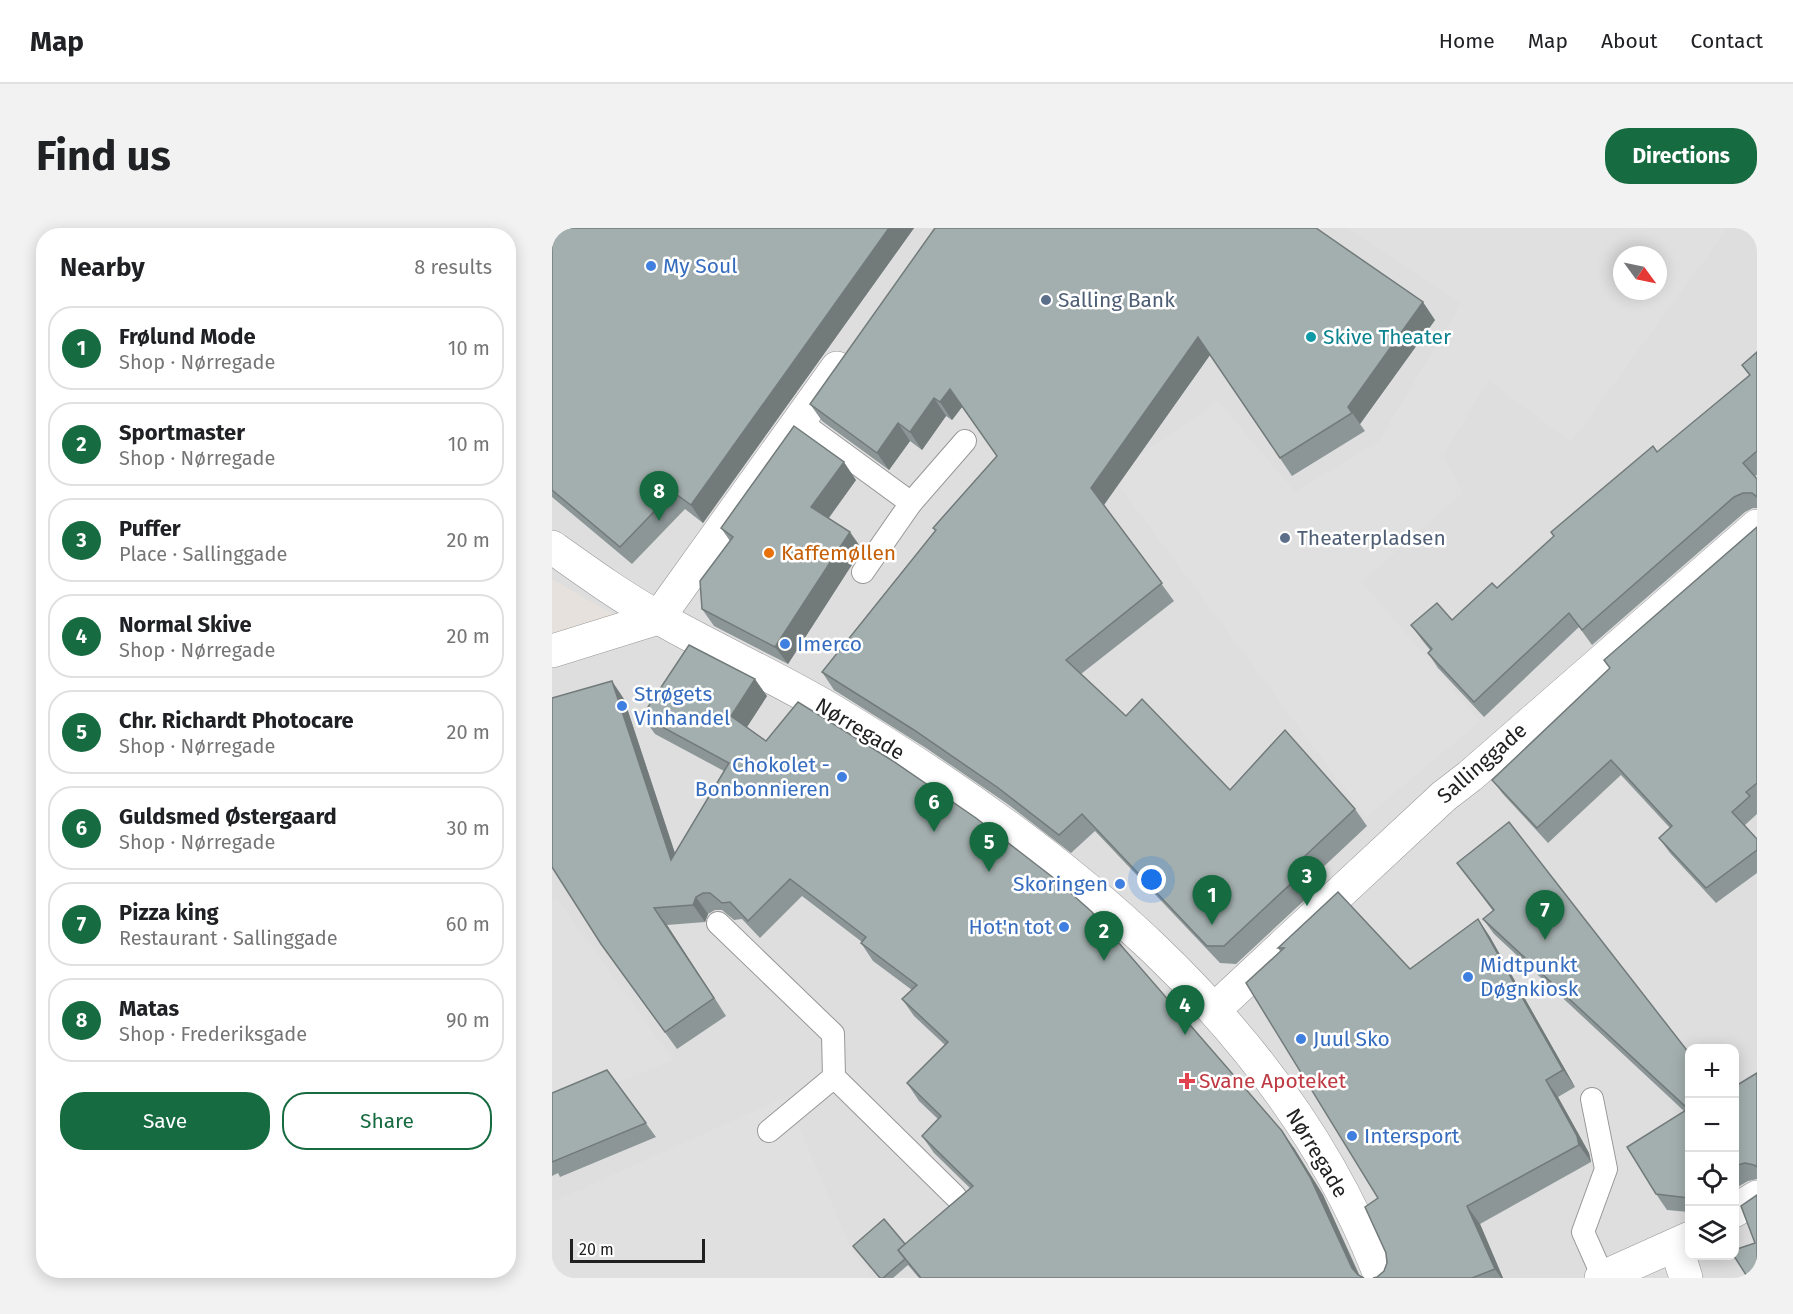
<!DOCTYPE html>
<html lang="en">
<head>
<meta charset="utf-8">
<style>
  :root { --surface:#fff; --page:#f2f2f2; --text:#202124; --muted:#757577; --line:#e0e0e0; --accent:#176b41 }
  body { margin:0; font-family:"Fira Sans",sans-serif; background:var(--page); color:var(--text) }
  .controls { position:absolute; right:18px; bottom:18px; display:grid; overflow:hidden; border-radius:12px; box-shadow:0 3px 15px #0003 }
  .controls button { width:54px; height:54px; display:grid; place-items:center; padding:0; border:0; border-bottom:2px solid var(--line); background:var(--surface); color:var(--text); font:30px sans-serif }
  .compass { position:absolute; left:1061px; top:18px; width:54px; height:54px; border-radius:50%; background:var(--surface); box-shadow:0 3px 15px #0003; rotate:123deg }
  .scale { position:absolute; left:18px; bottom:15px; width:135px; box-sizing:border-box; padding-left:6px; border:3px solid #202020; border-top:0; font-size:16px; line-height:21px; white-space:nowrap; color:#202020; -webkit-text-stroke:4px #fff; paint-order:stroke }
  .you { position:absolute; left:600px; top:652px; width:21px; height:21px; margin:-15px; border:4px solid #fff; border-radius:50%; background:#1a73e8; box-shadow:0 0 0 9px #1a73e833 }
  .badge { display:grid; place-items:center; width:39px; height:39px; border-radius:50%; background:var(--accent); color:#fff; font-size:20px; font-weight:700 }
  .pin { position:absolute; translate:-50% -50px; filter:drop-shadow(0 2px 3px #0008) }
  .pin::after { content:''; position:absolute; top:32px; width:21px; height:18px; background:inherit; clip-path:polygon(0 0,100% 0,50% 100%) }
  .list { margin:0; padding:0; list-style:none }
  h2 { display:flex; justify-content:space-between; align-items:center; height:78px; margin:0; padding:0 24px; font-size:26px }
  h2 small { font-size:20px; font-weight:400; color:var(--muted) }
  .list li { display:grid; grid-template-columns:39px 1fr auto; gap:18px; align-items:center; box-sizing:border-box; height:84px; margin:0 12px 12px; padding:0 12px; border:2px solid var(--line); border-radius:24px }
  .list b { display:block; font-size:22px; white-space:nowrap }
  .list p { margin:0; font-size:20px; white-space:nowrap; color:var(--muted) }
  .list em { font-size:20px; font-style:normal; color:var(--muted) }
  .actions { display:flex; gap:12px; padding:18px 24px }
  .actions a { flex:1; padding:14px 0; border:2px solid var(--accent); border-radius:24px; text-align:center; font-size:21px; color:var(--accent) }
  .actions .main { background:var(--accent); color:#fff }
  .icon { flex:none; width:33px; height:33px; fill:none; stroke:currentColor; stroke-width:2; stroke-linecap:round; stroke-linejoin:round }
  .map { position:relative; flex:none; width:1205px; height:1050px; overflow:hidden; border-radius:24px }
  header { display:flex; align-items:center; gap:36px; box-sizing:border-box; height:84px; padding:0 30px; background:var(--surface); border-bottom:2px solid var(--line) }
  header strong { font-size:28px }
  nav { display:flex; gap:33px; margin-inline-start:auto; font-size:21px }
  .intro { display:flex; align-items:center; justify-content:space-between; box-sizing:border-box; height:144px; padding:0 36px }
  h1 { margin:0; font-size:42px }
  .button { padding:15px 27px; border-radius:24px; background:var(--accent); color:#fff; font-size:21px; font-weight:700 }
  main { display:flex; gap:36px; padding:0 36px }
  aside { flex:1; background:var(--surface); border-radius:24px; box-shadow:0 3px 15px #0003 }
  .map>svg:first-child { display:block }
</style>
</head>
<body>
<header>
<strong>Map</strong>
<nav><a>Home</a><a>Map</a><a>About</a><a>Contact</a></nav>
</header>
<div class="intro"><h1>Find us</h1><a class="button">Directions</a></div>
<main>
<aside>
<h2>Nearby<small>8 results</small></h2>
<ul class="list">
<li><span class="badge">1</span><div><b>Frølund Mode</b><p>Shop · Nørregade</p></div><em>10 m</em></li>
<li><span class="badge">2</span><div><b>Sportmaster</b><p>Shop · Nørregade</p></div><em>10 m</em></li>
<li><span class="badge">3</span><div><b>Puffer</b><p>Place · Sallinggade</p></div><em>20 m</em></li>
<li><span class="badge">4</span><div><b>Normal Skive</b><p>Shop · Nørregade</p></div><em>20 m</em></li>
<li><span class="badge">5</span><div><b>Chr. Richardt Photocare</b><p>Shop · Nørregade</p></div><em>20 m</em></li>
<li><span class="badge">6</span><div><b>Guldsmed Østergaard</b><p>Shop · Nørregade</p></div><em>30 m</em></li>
<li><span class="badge">7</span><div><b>Pizza king</b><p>Restaurant · Sallinggade</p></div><em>60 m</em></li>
<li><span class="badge">8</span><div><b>Matas</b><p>Shop · Frederiksgade</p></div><em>90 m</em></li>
</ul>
<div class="actions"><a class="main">Save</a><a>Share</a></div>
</aside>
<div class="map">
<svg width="1205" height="1050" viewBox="0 0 1205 1050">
  <rect width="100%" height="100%" fill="#e8eff0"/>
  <!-- residential -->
  <path fill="#dedede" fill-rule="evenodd" d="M0,0h1205v1050h-1205zM1070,27h36v36h-36zM1138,820h44v208h-44z"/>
  <!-- parking -->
  <g fill="#e0e0e0" fill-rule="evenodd">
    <path d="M795,0h381l-157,214 -83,-62 -45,76 20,36 -101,90 118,139 -114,96 -255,-342 107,-74 77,91 84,-51 82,-137zM1070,27h36v36h-36z"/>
    <polygon points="5,670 121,832 0,880 0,672"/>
    <polygon points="234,869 301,1025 322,1050 0,1050 0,974"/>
  </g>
  <!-- plaza -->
  <polygon fill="#e6e1dc" points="0,351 66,389 0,410"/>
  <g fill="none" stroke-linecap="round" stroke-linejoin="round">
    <!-- lane casing -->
    <g stroke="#979797" stroke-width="24">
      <g id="lane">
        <polyline points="247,193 359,275"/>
        <polyline points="311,344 359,275 413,213"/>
        <polyline points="166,695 281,806 282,849 217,903"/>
        <polyline points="282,849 403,968"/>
        <polyline points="1040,871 1054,941 1031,1004 1051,1049"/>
      </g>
    </g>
    <!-- street casing -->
    <g stroke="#979797" stroke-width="34">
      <g id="street">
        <path d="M0,319c35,25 71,51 109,72 56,32 115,58 170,91 226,136 454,313 550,568"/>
        <polyline points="106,390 285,140"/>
        <polyline points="0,423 106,390"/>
        <polyline points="663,781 892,568 918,548 1205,298"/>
        <polyline points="1182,983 1205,969"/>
        <polyline points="1124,1018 1134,1050"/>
        <polyline points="1049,1050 1138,1010"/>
      </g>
    </g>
    <!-- lane -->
    <use href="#lane" stroke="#fff" stroke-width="22"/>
    <!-- street -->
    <use href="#street" stroke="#fff" stroke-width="33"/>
  </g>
  <!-- wall -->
  <g fill="#8c9696">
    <polygon points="0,0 362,0 151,295 133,281 80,336 0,269"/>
    <polygon points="883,92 808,196 813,203 740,248 658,127 552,277 622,373 529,446 574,488 678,562 803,581 815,598 766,644 772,654 684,736 668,735 543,603 519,625 457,577 374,520 282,462 270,444 383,303 381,300 445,228 410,179 400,192 394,188 370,222 358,213 337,242 270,193 258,176"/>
    <polygon points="1205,124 1205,247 1203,248 1205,251 1205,280 1201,280 1193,284 1040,417 1027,399 932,489 886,440 876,425 878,422 870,412 859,397 900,392 945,360 1197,147 1190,137"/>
    <polygon points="304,252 277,290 310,321 236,436 162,398 150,381 178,313 169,300"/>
    <polygon points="1205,299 1205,586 1193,597 1205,611 1205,645 1164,675 1118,625 1107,610 1118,600 1069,547 996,615 951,566 940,552 1058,441"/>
    <polygon points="215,468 195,499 742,920 771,967 808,1048 812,1050 367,1050 356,1037 341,1050 328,1050 301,1018 353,1016 418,960 382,925 370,908 386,891 367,873 355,855 393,817 362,788 350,771 360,762 321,733 309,715 310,714 250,668 208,710 190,691 182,692 170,682 163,682 156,686 153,694 115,697 174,788 125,821 61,733 72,471 123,625 172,543 103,506 90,488"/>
    <polygon points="905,635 1137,825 1137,984 1115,982 1104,966 1132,883 942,706 931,691 941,683"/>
    <polygon points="786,664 858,741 926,691 938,709 1023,859 1006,869 1037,925 1039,934 928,996 951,1050 821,1050 825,1049 832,1043 835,1035 826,970 728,723 726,720"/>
    <polygon points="55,842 104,909 8,949 6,945 0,948 0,865"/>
    <polygon points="1205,845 1205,951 1196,953 1182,961 1182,859"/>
  </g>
  <!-- shaded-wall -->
  <g fill="#727a7a">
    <polygon points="337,0 362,0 151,295 139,277"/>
    <polygon points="871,74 883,92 808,196 796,179"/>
    <polygon points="646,109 658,127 551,278 539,260"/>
    <polygon points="398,161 410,179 400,192 388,174"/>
    <polygon points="382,170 394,188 370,222 358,204"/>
    <polygon points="346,195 358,213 337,242 325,225"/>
    <polygon points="292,234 304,252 272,296 259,279"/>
    <polygon points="298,304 310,321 236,436 223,419"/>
    <polygon points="203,451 215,468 191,505 179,488"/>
    <polygon points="60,453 72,471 131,650 119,632"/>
    <polygon points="144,669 156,686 153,694 141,677"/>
    <polygon points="102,680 115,697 174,788"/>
    <polygon points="926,691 938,709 1023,859 1011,842"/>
    <polygon points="994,852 1006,869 1037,925 1039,934 1027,917"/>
    <polygon points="730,903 742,920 771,967 808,1050 807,1050 800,1040"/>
    <polygon points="915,978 928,996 951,1050 949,1050 943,1041"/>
  </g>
  <!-- building -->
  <g fill="#a3afae" stroke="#727a7a" stroke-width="1.5">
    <polygon points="0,0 337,0 139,277 121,264 68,319 0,262"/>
    <polygon points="383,0 764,0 871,74 796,179 800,185 728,230 646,109 539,260 610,355 514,432 574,488 590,471 678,562 733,502 803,581 753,628 760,636 672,718 655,718 530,586 507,607 445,559 362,502 270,444 384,302 381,300 445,228 398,161 388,174 382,170 358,204 346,195 325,225 258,176"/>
    <polygon points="1205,124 1205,223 1191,235 1205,251 1205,269 1200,265 1191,265 1182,269 1030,402 1017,385 922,474 876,425 880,421 859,397 885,375 900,392 940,355 945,360 1002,308 999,304 1101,218 1105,224 1198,147 1190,137"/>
    <polygon points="242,198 292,234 259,279 298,304 223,419 150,381 148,353 181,309 169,300"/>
    <polygon points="1205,299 1205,555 1194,564 1198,568 1180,584 1205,611 1205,622 1154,660 1107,610 1120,598 1059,532 985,600 940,552 1058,440 1052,432"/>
    <polygon points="137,417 203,451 179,488 214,513 246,474 341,533 424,590 503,651 540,684 730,903 758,949 800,1040 806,1047 812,1050 369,1050 346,1022 421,958 370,908 389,888 355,855 396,814 350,771 365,757 309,715 314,709 238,651 196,693 178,674 170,675 158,665 151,665 144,669 141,677 102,680 162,770 113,804 49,716 0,639 0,470 60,453 119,632 177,535 90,488"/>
    <polygon points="957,594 1137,825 1137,970 1104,966 1075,919 1136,881 931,691 942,682 905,635"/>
    <polygon points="786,664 858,741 926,691 1011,842 994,852 1025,908 1027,917 915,978 943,1041 920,1050 821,1050 825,1049 832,1043 835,1035 834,1025 813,979 826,970 694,755 732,720 726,720"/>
    <polygon points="55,842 94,895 0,934 0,865"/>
    <polygon points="1205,845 1205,939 1202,937 1193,935 1182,938 1182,859"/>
    <polygon points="1205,967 1205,1050 1196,1050 1182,1028 1182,1022 1203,1015 1189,978"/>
    <polygon points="332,991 353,1016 346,1022 353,1031 331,1050 328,1050 301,1018"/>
  </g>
  <!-- markers -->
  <g fill="#3f7fe0" stroke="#fff" stroke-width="2">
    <circle cx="99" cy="38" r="6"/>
    <circle cx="233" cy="416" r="6"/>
    <circle cx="70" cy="478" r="6"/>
    <circle cx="290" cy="549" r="6"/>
    <circle cx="568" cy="656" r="6"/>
    <circle cx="512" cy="699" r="6"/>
    <circle cx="916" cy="749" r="6"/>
    <circle cx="749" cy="811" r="6"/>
    <circle cx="800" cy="908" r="6"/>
  </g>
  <g fill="#5c6f8a" stroke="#fff" stroke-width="2">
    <circle cx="494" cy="72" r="6"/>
    <circle cx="733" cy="310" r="6"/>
  </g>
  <circle fill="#0f9aa8" stroke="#fff" stroke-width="2" cx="759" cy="109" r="6"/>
  <circle fill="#e8710a" stroke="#fff" stroke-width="2" cx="217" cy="325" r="6"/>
  <path fill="#e0444e" stroke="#fff" stroke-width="2" d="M632 844h6v6h6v6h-6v6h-6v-6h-6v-6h6z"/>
  <g text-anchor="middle" stroke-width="5" stroke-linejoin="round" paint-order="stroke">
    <!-- shop labels -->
    <g font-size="21" fill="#366cbe" stroke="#fff" text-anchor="start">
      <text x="111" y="45">My Soul</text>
      <text x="245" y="423">Imerco</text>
      <text x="82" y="473">Strøgets<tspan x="82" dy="24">Vinhandel</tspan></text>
      <text x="278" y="544" text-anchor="end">Chokolet -<tspan x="278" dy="24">Bonbonnieren</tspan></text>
      <text x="556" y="663" text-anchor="end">Skoringen</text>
      <text x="500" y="706" text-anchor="end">Hot'n tot</text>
      <text x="928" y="744">Midtpunkt<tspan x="928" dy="24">Døgnkiosk</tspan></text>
      <text x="761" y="818">Juul Sko</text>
      <text x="812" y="915">Intersport</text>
    </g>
    <!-- service labels -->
    <g font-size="21" fill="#4e5e75" stroke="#fff" text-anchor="start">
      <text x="506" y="79">Salling Bank</text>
      <text x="745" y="317">Theaterpladsen</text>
    </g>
    <!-- culture labels -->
    <g font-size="21" fill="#0d838f" stroke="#fff" text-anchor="start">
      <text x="771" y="116">Skive Theater</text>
    </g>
    <!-- food labels -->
    <g font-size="21" fill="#c56008" stroke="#fff" text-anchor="start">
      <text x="229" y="332">Kaffemøllen</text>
    </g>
    <!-- street labels -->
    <g font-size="21" fill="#202020" stroke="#fff">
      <text transform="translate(308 501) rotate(31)" y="7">Nørregade</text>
      <text transform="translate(930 535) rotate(-41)" y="7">Sallinggade</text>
      <text transform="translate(765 925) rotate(59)" y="7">Nørregade</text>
    </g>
    <!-- health labels -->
    <g font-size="21" fill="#be3a42" stroke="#fff" text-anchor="start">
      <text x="647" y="860">Svane Apoteket</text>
    </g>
  </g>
</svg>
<div class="controls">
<button>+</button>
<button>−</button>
<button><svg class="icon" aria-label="locate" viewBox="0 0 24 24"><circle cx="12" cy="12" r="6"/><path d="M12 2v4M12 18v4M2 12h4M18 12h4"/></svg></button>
<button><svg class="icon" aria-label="layers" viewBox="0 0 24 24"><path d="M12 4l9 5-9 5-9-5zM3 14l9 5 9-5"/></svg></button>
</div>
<svg class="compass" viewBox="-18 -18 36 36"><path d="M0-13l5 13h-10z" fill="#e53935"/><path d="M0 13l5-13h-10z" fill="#757577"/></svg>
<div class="scale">20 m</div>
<div class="you"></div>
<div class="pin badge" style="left:660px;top:697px">1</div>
<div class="pin badge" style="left:552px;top:733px">2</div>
<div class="pin badge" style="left:755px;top:678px">3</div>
<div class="pin badge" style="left:633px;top:807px">4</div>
<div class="pin badge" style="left:437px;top:644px">5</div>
<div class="pin badge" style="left:382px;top:604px">6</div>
<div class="pin badge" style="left:993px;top:712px">7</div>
<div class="pin badge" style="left:107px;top:293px">8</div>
</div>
</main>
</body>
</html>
